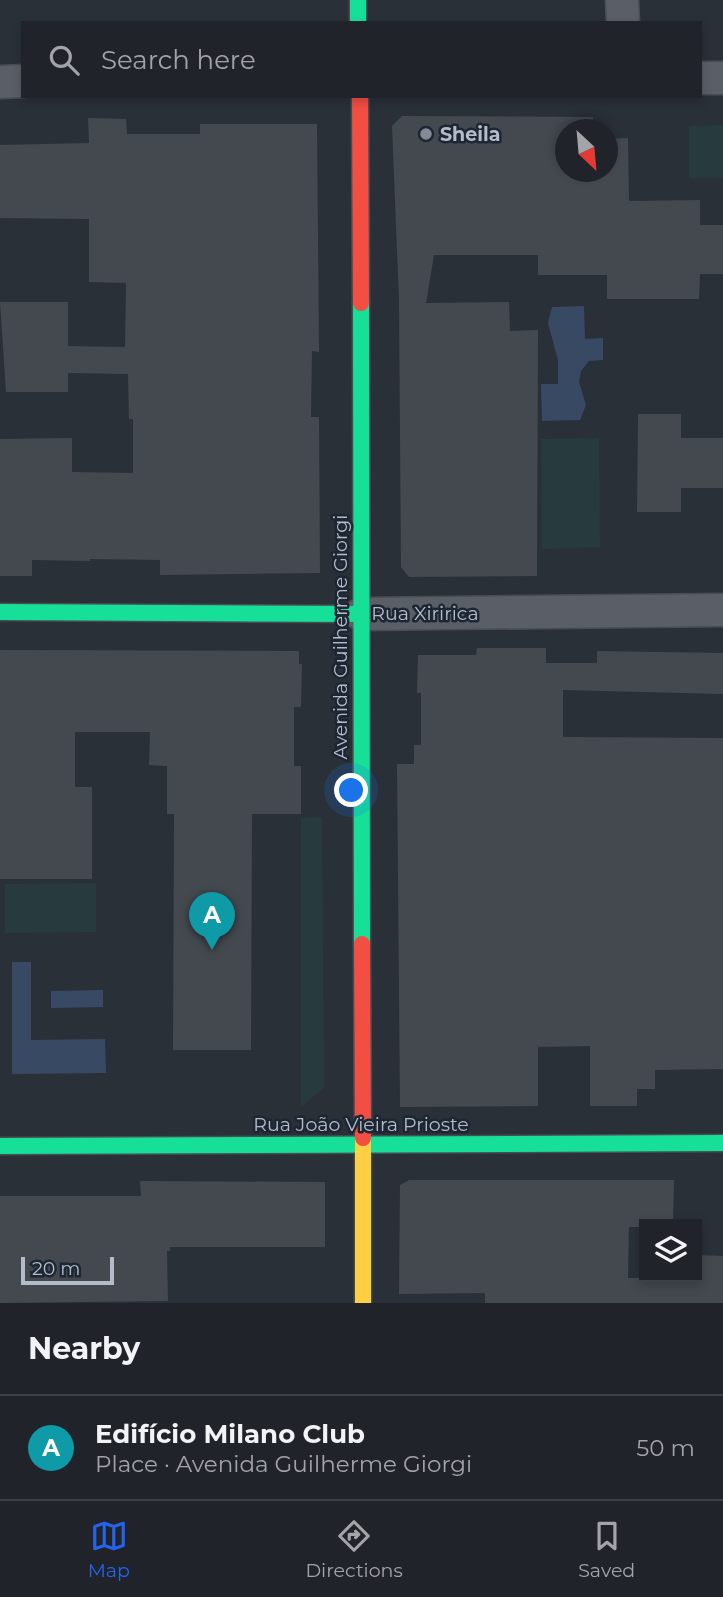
<!DOCTYPE html>
<html lang="en">
<head>
<meta charset="utf-8">
<style>
  :root { --surface:#20242a; --page:#2d3036; --text:#f1f3f6; --muted:#a2a4a8; --line:#3d4147; --accent:#2563eb }
  body { margin:0; font-family:Montserrat,sans-serif; background:var(--page); color:var(--text) }
  .controls { position:absolute; right:21px; bottom:21px; display:grid; overflow:hidden; border-radius:0px; box-shadow:0 4px 10px #0003 }
  .controls button { width:63px; height:63px; display:grid; place-items:center; padding:0; border:0; border-bottom:2px solid var(--line); background:var(--surface); color:var(--text); font:35px sans-serif }
  .compass { position:absolute; left:555px; top:119px; width:63px; height:63px; border-radius:50%; background:var(--surface); box-shadow:0 4px 10px #0003; rotate:154deg }
  .scale { position:absolute; left:21px; bottom:18px; width:93px; box-sizing:border-box; padding-left:7px; border:4px solid #b4bcc9; border-top:0; font-size:19px; line-height:24px; white-space:nowrap; color:#b4bcc9; -webkit-text-stroke:5px #1d2633; paint-order:stroke }
  .you { position:absolute; left:352px; top:791px; width:24px; height:24px; margin:-18px; border:5px solid #fff; border-radius:50%; background:#1a73e8; box-shadow:0 0 0 10px #1a73e833 }
  .badge { display:grid; place-items:center; width:46px; height:46px; border-radius:50%; background:var(--accent); color:#fff; font-size:23px; font-weight:700 }
  .pin { position:absolute; translate:-50% -58px; filter:drop-shadow(0 2px 4px #0008) }
  .pin::after { content:''; position:absolute; top:37px; width:24px; height:21px; background:inherit; clip-path:polygon(0 0,100% 0,50% 100%) }
  .list { margin:0; padding:0; list-style:none }
  h2 { display:flex; justify-content:space-between; align-items:center; height:91px; margin:0; padding:0 28px; font-size:30px }
  h2 small { font-size:23px; font-weight:400; color:var(--muted) }
  .list li { display:grid; grid-template-columns:46px 1fr auto; gap:21px; align-items:center; box-sizing:border-box; height:105px; padding:0 28px; border-top:2px solid var(--line) }
  .list b { display:block; font-size:26px; white-space:nowrap }
  .list p { margin:0; font-size:23px; white-space:nowrap; color:var(--muted) }
  .list em { font-size:23px; font-style:normal; color:var(--muted) }
  .icon { flex:none; width:38px; height:38px; fill:none; stroke:currentColor; stroke-width:2; stroke-linecap:round; stroke-linejoin:round }
  .map { position:relative; flex:none; width:723px; height:1303px; overflow:hidden }
  .search { position:absolute; background:var(--surface); box-shadow:0 4px 10px #0003; left:21px; right:21px; top:21px; height:77px; display:flex; align-items:center; gap:18px; box-sizing:border-box; padding:0 24px; border-radius:0px; color:var(--muted); font-size:26px }
  .sheet { height:196px; background:var(--surface) }
  nav { display:flex; justify-content:space-around; align-items:center; box-sizing:border-box; height:98px; border-top:2px solid var(--line); background:var(--surface); font-size:19px; color:var(--muted) }
  nav a { display:grid; justify-items:center; gap:4px }
  nav .on { color:var(--accent) }
  .map>svg:first-child { display:block }
</style>
</head>
<body>
<div class="map">
<svg width="723" height="1303" viewBox="0 0 723 1303">
  <rect width="100%" height="100%" fill="#2a3038"/>
  <!-- green -->
  <g fill="#273a3e">
    <polygon points="723,125 723,178 689,178 689,126"/>
    <polygon points="599,438 600,547 542,549 541,439"/>
    <polygon points="322,817 324,1088 301,1107 301,818"/>
    <polygon points="96,883 96,932 5,933 5,884"/>
  </g>
  <!-- water -->
  <g fill="#384963">
    <polygon points="584,306 585,339 603,338 603,360 589,361 581,371 579,382 586,405 580,420 542,421 541,384 558,384 558,360 548,323 552,307"/>
    <polygon points="12,962 31,962 31,1040 105,1039 106,1073 12,1074"/>
    <polygon points="103,990 103,1007 51,1008 51,991"/>
  </g>
  <!-- building -->
  <g fill="#444950">
    <polygon points="402,116 593,117 593,130 565,130 565,172 607,172 607,139 628,138 629,201 700,200 700,225 723,225 723,274 700,274 699,299 607,299 607,275 538,275 538,255 434,255 426,303 509,302 510,331 538,330 537,576 409,577 401,567 399,300 392,126"/>
    <polygon points="88,118 126,119 127,134 200,134 200,124 317,124 319,352 312,351 311,417 319,417 320,573 160,575 160,560 90,559 90,561 32,560 32,576 0,576 0,439 72,438 72,472 133,473 133,419 129,419 128,374 68,373 68,392 6,392 0,302 68,302 68,346 125,347 126,283 89,282 89,219 0,218 0,145 89,143"/>
    <polygon points="638,414 681,414 681,438 723,438 723,488 681,488 681,512 637,512"/>
    <polygon points="477,648 546,648 546,663 597,663 597,651 723,653 723,694 563,690 563,737 723,738 723,1069 655,1070 655,1089 637,1089 637,1106 590,1106 590,1046 538,1047 538,1106 400,1107 397,764 414,764 414,745 421,745 421,693 417,693 418,655 476,655"/>
    <polygon points="0,650 299,651 299,664 302,664 301,707 294,707 294,766 301,766 301,814 252,814 251,1050 173,1050 174,814 167,814 167,766 149,765 150,732 75,732 75,787 92,787 92,879 0,879"/>
    <polygon points="409,1180 674,1180 673,1224 644,1224 644,1227 629,1227 628,1278 697,1277 697,1255 723,1256 723,1303 485,1303 485,1293 399,1294 400,1185"/>
    <polygon points="140,1181 325,1182 325,1247 170,1247 170,1251 167,1251 168,1301 0,1303 0,1196 141,1196"/>
  </g>
  <g fill="none" stroke-linecap="round" stroke-linejoin="round">
    <!-- street casing -->
    <g stroke="#484c53" stroke-width="35">
      <g id="street">
        <polyline points="622,0 623,23"/>
        <polyline points="700,78 723,78"/>
        <polyline points="0,82 23,81"/>
        <polyline points="361,614 723,610"/>
      </g>
    </g>
    <!-- fast casing -->
    <g stroke="#484c53" stroke-width="19">
      <g id="fast">
        <polyline points="358,0 358,23"/>
        <polyline points="361,303 362,944"/>
        <polyline points="0,612 361,614"/>
        <polyline points="0,1146 723,1143"/>
      </g>
    </g>
    <!-- slow casing -->
    <g stroke="#484c53" stroke-width="19">
      <polyline id="slow" points="363,1138 363,1303"/>
    </g>
    <!-- jam casing -->
    <g stroke="#484c53" stroke-width="19">
      <g id="jam">
        <polyline points="360,96 361,303"/>
        <polyline points="362,944 363,1138"/>
      </g>
    </g>
    <!-- street -->
    <use href="#street" stroke="#5a5e66" stroke-width="32"/>
    <!-- fast -->
    <use href="#fast" stroke="#16e098" stroke-width="16"/>
    <!-- slow -->
    <use href="#slow" stroke="#ffcf43" stroke-width="16"/>
    <!-- jam -->
    <use href="#jam" stroke="#f24e42" stroke-width="16"/>
  </g>
  <!-- markers -->
  <circle fill="#848b96" stroke="#1d2633" stroke-width="2.5" cx="426" cy="134" r="7"/>
  <g text-anchor="middle" stroke-width="5" stroke-linejoin="round" paint-order="stroke">
    <!-- poi labels -->
    <g font-size="19" font-weight="bold" fill="#b4bcc9" stroke="#1d2633" text-anchor="start">
      <text x="440" y="141">Sheila</text>
    </g>
    <!-- street labels -->
    <g font-size="19" fill="#b4bcc9" stroke="#1d2633">
      <text x="425" y="620">Rua Xiririca</text>
      <text transform="translate(340 637) rotate(-90)" y="7">Avenida Guilherme Giorgi</text>
      <text x="361" y="1131">Rua João Vieira Prioste</text>
    </g>
  </g>
</svg>
<div class="controls">
<button><svg class="icon" aria-label="layers" viewBox="0 0 24 24"><path d="M12 4l9 5-9 5-9-5zM3 14l9 5 9-5"/></svg></button>
</div>
<svg class="compass" viewBox="-18 -18 36 36"><path d="M0-13l5 13h-10z" fill="#e53935"/><path d="M0 13l5-13h-10z" fill="#a2a4a8"/></svg>
<div class="scale">20 m</div>
<div class="you"></div>
<div class="pin badge" style="left:212px;top:950px;background:#0f9aa8">A</div>
<div class="search"><svg class="icon" aria-label="search" viewBox="0 0 24 24"><circle cx="10" cy="10" r="6"/><path d="M15 15l6 6"/></svg>Search here</div>
</div>
<section class="sheet">
<h2>Nearby<small></small></h2>
<ul class="list">
<li><span class="badge" style="background:#0f9aa8">A</span><div><b>Edifício Milano Club</b><p>Place · Avenida Guilherme Giorgi</p></div><em>50 m</em></li>
</ul>
</section>
<nav>
<a class="on"><svg class="icon" aria-label="map" viewBox="0 0 24 24"><path d="M3 6l6-2 6 2 6-2v14l-6 2-6-2-6 2zM9 4v14M15 6v14"/></svg>Map</a>
<a><svg class="icon" aria-label="directions" viewBox="0 0 24 24"><path d="M12 3l9 9-9 9-9-9zM9 14v-3h6M13 9l2 2-2 2"/></svg>Directions</a>
<a><svg class="icon" aria-label="saved" viewBox="0 0 24 24"><path d="M7 4h10v16l-5-4-5 4z"/></svg>Saved</a>
</nav>
</body>
</html>
